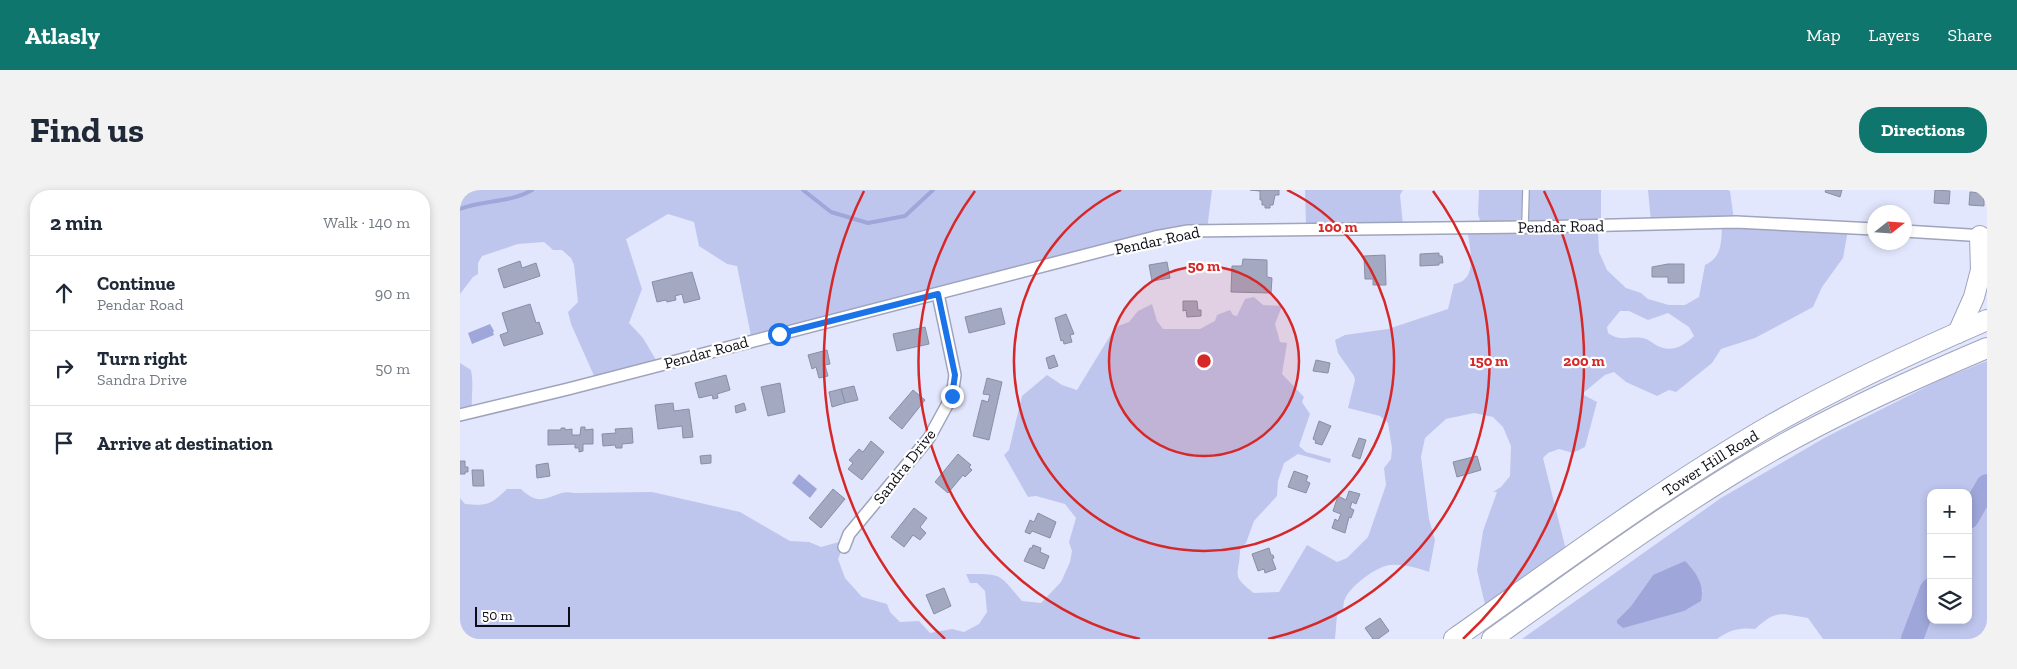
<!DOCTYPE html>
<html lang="en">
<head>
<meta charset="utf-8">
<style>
  :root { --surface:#fff; --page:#f2f2f3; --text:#1f2937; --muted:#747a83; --line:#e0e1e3; --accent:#0f766e }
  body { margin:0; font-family:"Zilla Slab",serif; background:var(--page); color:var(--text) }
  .controls { position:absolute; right:15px; bottom:15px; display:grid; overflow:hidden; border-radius:10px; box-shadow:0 2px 8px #0003 }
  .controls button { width:45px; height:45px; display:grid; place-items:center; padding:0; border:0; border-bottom:1px solid var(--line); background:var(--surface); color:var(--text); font:25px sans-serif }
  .compass { position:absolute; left:1407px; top:15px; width:45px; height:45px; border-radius:50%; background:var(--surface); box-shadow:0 2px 8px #0003; rotate:73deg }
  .scale { position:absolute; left:15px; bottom:12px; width:95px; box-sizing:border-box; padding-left:5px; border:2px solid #0c0d16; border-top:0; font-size:14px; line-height:18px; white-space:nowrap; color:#0c0d16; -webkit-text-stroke:4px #fff; paint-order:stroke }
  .stop { position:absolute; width:15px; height:15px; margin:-11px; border:4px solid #1a73e8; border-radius:50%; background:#fff }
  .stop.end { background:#1a73e8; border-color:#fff; box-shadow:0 1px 5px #0008 }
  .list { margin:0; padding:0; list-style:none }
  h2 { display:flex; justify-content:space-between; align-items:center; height:65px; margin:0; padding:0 20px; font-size:21px }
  h2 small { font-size:16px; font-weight:400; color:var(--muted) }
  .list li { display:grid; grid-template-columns:32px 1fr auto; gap:15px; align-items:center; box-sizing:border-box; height:75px; padding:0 20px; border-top:1px solid var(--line) }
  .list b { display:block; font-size:19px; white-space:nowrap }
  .list p { margin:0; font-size:16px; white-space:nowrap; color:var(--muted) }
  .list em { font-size:16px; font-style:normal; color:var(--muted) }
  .icon { flex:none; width:28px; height:28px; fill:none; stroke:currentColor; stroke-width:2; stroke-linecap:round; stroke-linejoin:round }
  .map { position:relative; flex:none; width:1527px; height:449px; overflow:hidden; border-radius:20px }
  header { display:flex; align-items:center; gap:30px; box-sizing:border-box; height:70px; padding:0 25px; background:var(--accent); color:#fff }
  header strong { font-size:24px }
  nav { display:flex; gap:28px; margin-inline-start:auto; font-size:18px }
  .intro { display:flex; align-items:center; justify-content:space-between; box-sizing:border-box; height:120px; padding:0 30px }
  h1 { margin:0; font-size:35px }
  .button { padding:12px 22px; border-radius:20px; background:var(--accent); color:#fff; font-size:18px; font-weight:700 }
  main { display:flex; gap:30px; padding:0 30px }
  aside { flex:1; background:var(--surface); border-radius:20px; box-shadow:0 2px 8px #0003 }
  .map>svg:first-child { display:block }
</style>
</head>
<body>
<header>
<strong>Atlasly</strong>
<nav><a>Map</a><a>Layers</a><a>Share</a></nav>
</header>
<div class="intro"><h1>Find us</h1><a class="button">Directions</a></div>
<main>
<aside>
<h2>2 min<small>Walk · 140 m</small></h2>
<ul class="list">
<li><svg class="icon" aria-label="ahead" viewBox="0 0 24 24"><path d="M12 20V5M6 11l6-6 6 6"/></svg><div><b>Continue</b><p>Pendar Road</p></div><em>90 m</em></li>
<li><svg class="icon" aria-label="right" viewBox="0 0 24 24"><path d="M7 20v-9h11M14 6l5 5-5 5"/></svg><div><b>Turn right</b><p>Sandra Drive</p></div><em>50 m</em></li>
<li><svg class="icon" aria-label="arrive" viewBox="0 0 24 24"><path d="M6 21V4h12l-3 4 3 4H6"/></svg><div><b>Arrive at destination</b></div></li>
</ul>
</aside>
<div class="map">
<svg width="1527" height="449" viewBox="0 0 1527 449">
  <rect width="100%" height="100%" fill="#e3e7fd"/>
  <!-- green -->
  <g fill="#bfc6ed" fill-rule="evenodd">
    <polygon points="0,0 752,0 747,40 292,151 277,76 267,74 239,56 234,32 208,24 166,49 182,99 169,133 183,148 199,175 135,188 111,134 108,122 118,112 114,75 111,68 102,60 93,60 84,52 58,54 22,66 18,73 18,84 13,87 0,104"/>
    <polygon points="845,0 943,0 940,5 943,35 846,36"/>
    <path d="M1019,0h122v32l-3,9 1,21 8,18 19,18 15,5 7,6 21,6h16l14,-8 6,-32c17,-8 16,-22 17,-38l-71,-5 -3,-32h80l2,1 4,29 114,10 -5,28 -21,29 -9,20 -58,31 -34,11 -9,14 -36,29 -7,-2 -12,6 -31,-14 -12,-10 -9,3 -23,19 15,8 -12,45 -12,6 -14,-4 -11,4 -5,5 24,96 -81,55 -9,-39 6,-39 14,-39h-4l8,-5 9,-11 1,-30 -8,-19 -10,-10 -19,-4 -28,6 -21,19 -4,19 8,62 6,21 -6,32c-12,-4 -25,-8 -38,-7 -13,0 -42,22 -46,34 -2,3 -1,7 -2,11l-6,5 -2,24h-875v-141l5,6c23,2 25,1 42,-15h14c23,23 32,-1 53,4l78,-1 88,20 50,29 19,1 12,5 25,-7 -8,19 7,19 17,19 25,7 3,8 10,10 19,-1 11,12 22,-4 12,3 15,-8 8,-12 -2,-21 -8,-8h-7l-4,-9c37,0 32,-1 56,27l19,2 20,-21 9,-20 2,-11 -3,-9 7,-24 -11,-14 -29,-8 -8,1 -24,-42 5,-5 13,-54 25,-21 15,10 15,5 33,-54 8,-10 11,-4 9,-11 14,-7 5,17 6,8h37l15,-8 2,-6 13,-5 3,5 4,1 8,-17 9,-2 9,8 19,1 -7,18 5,18 7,1 -5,31 22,23 -2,5 8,12 -11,32 7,6 25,7 -1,4 -32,-9 -14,9 -6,18 -1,15 -23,25 -8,22 -6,6c0,27 -11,25 14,44l25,-1 28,-47 30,17 10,-4 21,-21 18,-52 -2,-17 7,-9 1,-11 -4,-25 -8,-7 -32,-8 7,-28 -1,-4 -16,-23 -3,-13 10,-5 43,-6 60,-20 6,-25c26,-4 15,-38 13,-56l14,-4 -3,-10zM1160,121h9l19,9 20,-7 21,14 5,9c-11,11 -24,17 -38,9 -5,-3 -9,-7 -14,-7 -15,-2 -21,4 -34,-5l-1,-6z"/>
    <path d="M1527,171v278h-164l-15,-21c-28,-4 -31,-9 -53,11 -15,-2 -26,1 -38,10h-195l199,-141 105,-61 114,-57zM1471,303h37v127h-37zM1193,385l50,16 -86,29 14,-14z"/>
    <path d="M0,173l11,7c3,14 0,27 1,42l-12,3z"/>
  </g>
  <!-- water -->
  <g fill="#9fa7da">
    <polygon points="30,134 34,141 33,142 34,145 12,154 8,143"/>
    <polygon points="339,284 357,299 350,308 332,293"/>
    <path d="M1225,371c11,11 20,24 16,40l-17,10 -61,17 -6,-5v-3l14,-14 22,-31z"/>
  </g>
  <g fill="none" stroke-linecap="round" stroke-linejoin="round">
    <!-- stream -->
    <g stroke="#9fa7da" stroke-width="4">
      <polyline points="343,0 371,22 408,33 445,26 473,0"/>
      <path d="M0,19c23,-9 50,-6 72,-19"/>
    </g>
    <!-- river -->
    <g stroke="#9fa7da" stroke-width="22">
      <polyline points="1508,328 1527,295"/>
      <polyline points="1452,449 1471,399"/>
    </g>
  </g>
  <!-- building -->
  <g fill="#a4a9c2" stroke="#898ea7">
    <polygon points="790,0 819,0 819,5 815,5 813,15 810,15 810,18 805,18 805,15 802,15 802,10 800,10 800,1"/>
    <polygon points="1366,0 1382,0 1380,7 1365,2"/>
    <polygon points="1475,0 1490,1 1489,14 1474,13"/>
    <polygon points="1510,2 1524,3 1524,16 1509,15"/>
    <polygon points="979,63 979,66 982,66 983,73 979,73 979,75 960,76 960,64"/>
    <polygon points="925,65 926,95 913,95 913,89 905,89 904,66"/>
    <polygon points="783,69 807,70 807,87 812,88 811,103 771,102 772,76 782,76"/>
    <polygon points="60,71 62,78 76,73 80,86 44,98 38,79"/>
    <polygon points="707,72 710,88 692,91 689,75"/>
    <polygon points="1208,74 1224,74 1224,93 1208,93 1208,87 1192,87 1192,77"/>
    <polygon points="232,82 240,109 224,113 222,104 215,106 216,110 207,112 206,110 197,112 192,92"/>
    <polygon points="723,111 737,111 738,120 741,120 741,126 727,127 726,120 723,121"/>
    <polygon points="70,114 76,133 79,132 83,144 44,156 40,145 48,142 42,123"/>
    <polygon points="541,118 545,134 509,143 505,127"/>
    <polygon points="606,124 614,144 610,145 612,152 604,154 603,150 601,151 595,128"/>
    <polygon points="465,137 469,154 437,161 433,144"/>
    <polygon points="367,160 370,174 365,175 368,186 359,188 356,177 352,179 348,165"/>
    <polygon points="594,165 598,176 589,179 586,168"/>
    <polygon points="856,170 870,173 868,183 853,181"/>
    <polygon points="266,185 270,200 257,204 258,208 253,209 252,205 239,208 235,193"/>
    <polygon points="527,188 542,192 529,250 513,246 522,210 528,212 530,205 523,204"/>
    <polygon points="320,193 325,222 308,226 301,197"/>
    <polygon points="394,196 398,210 385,213 381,199"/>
    <polygon points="381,199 385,213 372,217 369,202"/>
    <polygon points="453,200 465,210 442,239 429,228"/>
    <polygon points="213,213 214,221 229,219 233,247 223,248 222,236 198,239 195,215"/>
    <polygon points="284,213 286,220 276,223 275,216"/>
    <polygon points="859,231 871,236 862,255 855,253 856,251 853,249"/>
    <polygon points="121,237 125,237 125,240 133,239 133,254 123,254 123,261 119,262 119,258 115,258 115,254 88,255 88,240 101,240 101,238 105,238 105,240 112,239 112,245 120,245"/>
    <polygon points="172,238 173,253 162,254 162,258 156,258 155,255 143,256 142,244 156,243 155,239"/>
    <polygon points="899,248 906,250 900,269 892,266"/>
    <polygon points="411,251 424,262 402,290 388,279 393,273 389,270 399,259 403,262"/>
    <polygon points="498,264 511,275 509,277 512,280 505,287 503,285 488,303 475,292"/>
    <polygon points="251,265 251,273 241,274 240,266"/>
    <polygon points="1017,266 1021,280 997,287 993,272"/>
    <polygon points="0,271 5,271 5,277 8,277 8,282 5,282 5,284 0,284"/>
    <polygon points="88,273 90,286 77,288 76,275"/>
    <polygon points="12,280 23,280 24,296 13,296"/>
    <polygon points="834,281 848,286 846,291 850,293 846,303 828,297"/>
    <polygon points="373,299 385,309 361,338 349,328"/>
    <polygon points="889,301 900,304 896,314 892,312 890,318 894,320 891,328 889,327 885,343 872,338 875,329 878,331 881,324 873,321 878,306 886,310"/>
    <polygon points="454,318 467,328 460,337 466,343 460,350 453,345 444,357 431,347"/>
    <polygon points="578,323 596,332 590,348 572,341 570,344 565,342 570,330 574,332"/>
    <polygon points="573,355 581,358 580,362 589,366 584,379 564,371 570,358 572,358"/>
    <polygon points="809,358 811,365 813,365 814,368 812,369 816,379 805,383 804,379 798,381 792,364"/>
    <polygon points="484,398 491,416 474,424 466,405"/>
    <polygon points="920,428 929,441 918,449 913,449 905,438"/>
  </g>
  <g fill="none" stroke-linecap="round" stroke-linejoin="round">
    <!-- lane casing -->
    <g stroke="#9fa4bd" stroke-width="8">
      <polyline id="lane" points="1065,36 1066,0"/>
    </g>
    <!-- street casing -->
    <g stroke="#9fa4bd" stroke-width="14">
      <g id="street">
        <polyline points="1444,41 1525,46"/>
        <polyline points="0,225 108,199 695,47 728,41 1075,37 1276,32 1414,39"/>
        <polyline points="384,357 389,344 469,248 492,206 495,185 478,104"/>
      </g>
    </g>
    <!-- highway casing -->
    <g stroke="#9fa4bd" stroke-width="22">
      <g id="highway">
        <polyline points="1498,143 1514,107 1521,80 1520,46"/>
        <path id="s1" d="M994,449c105,-74 208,-151 319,-215 69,-39 142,-73 214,-104"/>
        <path d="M1032,449c81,-58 162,-117 247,-169 79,-48 163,-86 248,-122"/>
      </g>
    </g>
    <!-- lane -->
    <use href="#lane" stroke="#fff" stroke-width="5.5"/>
    <!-- street -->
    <use href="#street" stroke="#fff" stroke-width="11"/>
    <!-- highway -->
    <use href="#highway" stroke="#fff" stroke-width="20"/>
  </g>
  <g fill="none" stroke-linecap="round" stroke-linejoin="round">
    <!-- route -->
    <polyline stroke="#1a73e8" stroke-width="6" points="319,144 478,104 495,185 492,206"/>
  </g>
  <!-- distance rings -->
  <circle cx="744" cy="171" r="95" fill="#d62828" fill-opacity=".12"/>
  <g fill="none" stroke="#d62828" stroke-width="2.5">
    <circle cx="744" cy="171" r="95"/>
    <path d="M827 0A190 190 0 1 1 661 0"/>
    <path d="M680 449A285 285 0 0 1 515 1M973 1A285 285 0 0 1 808 449"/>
    <path d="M485 449A380 380 0 0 1 404 1M1084 1A380 380 0 0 1 1003 449"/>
  </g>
  <g text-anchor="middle" stroke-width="4.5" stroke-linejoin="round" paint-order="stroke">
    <!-- street labels -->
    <g font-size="16" fill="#0c0d16" stroke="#fff">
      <text transform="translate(1101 36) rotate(-1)" y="6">Pendar Road</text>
      <text transform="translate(697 50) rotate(-12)" y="6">Pendar Road</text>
      <text transform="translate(246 162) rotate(-15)" y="6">Pendar Road</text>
      <text dy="6" stroke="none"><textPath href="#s1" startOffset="311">Tower Hill Road</textPath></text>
      <text transform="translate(444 276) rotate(-52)" y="6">Sandra Drive</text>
    </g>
  </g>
  <circle cx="744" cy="171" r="8" fill="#d62828" stroke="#fff" stroke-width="2.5"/>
  <g font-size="15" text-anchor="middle" font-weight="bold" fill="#d62828" stroke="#fff" stroke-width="4.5" stroke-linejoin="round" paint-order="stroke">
    <text x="878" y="42">100 m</text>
    <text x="744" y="81">50 m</text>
    <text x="1029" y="176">150 m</text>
    <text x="1124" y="176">200 m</text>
  </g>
</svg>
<div class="controls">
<button>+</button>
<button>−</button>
<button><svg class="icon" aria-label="layers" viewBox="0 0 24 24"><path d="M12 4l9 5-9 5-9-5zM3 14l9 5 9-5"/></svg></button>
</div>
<svg class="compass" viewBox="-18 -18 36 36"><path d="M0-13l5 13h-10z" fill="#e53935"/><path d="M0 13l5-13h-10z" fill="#747a83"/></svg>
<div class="scale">50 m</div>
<div class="stop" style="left:319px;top:144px"></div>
<div class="stop end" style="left:492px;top:206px"></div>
</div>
</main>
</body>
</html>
